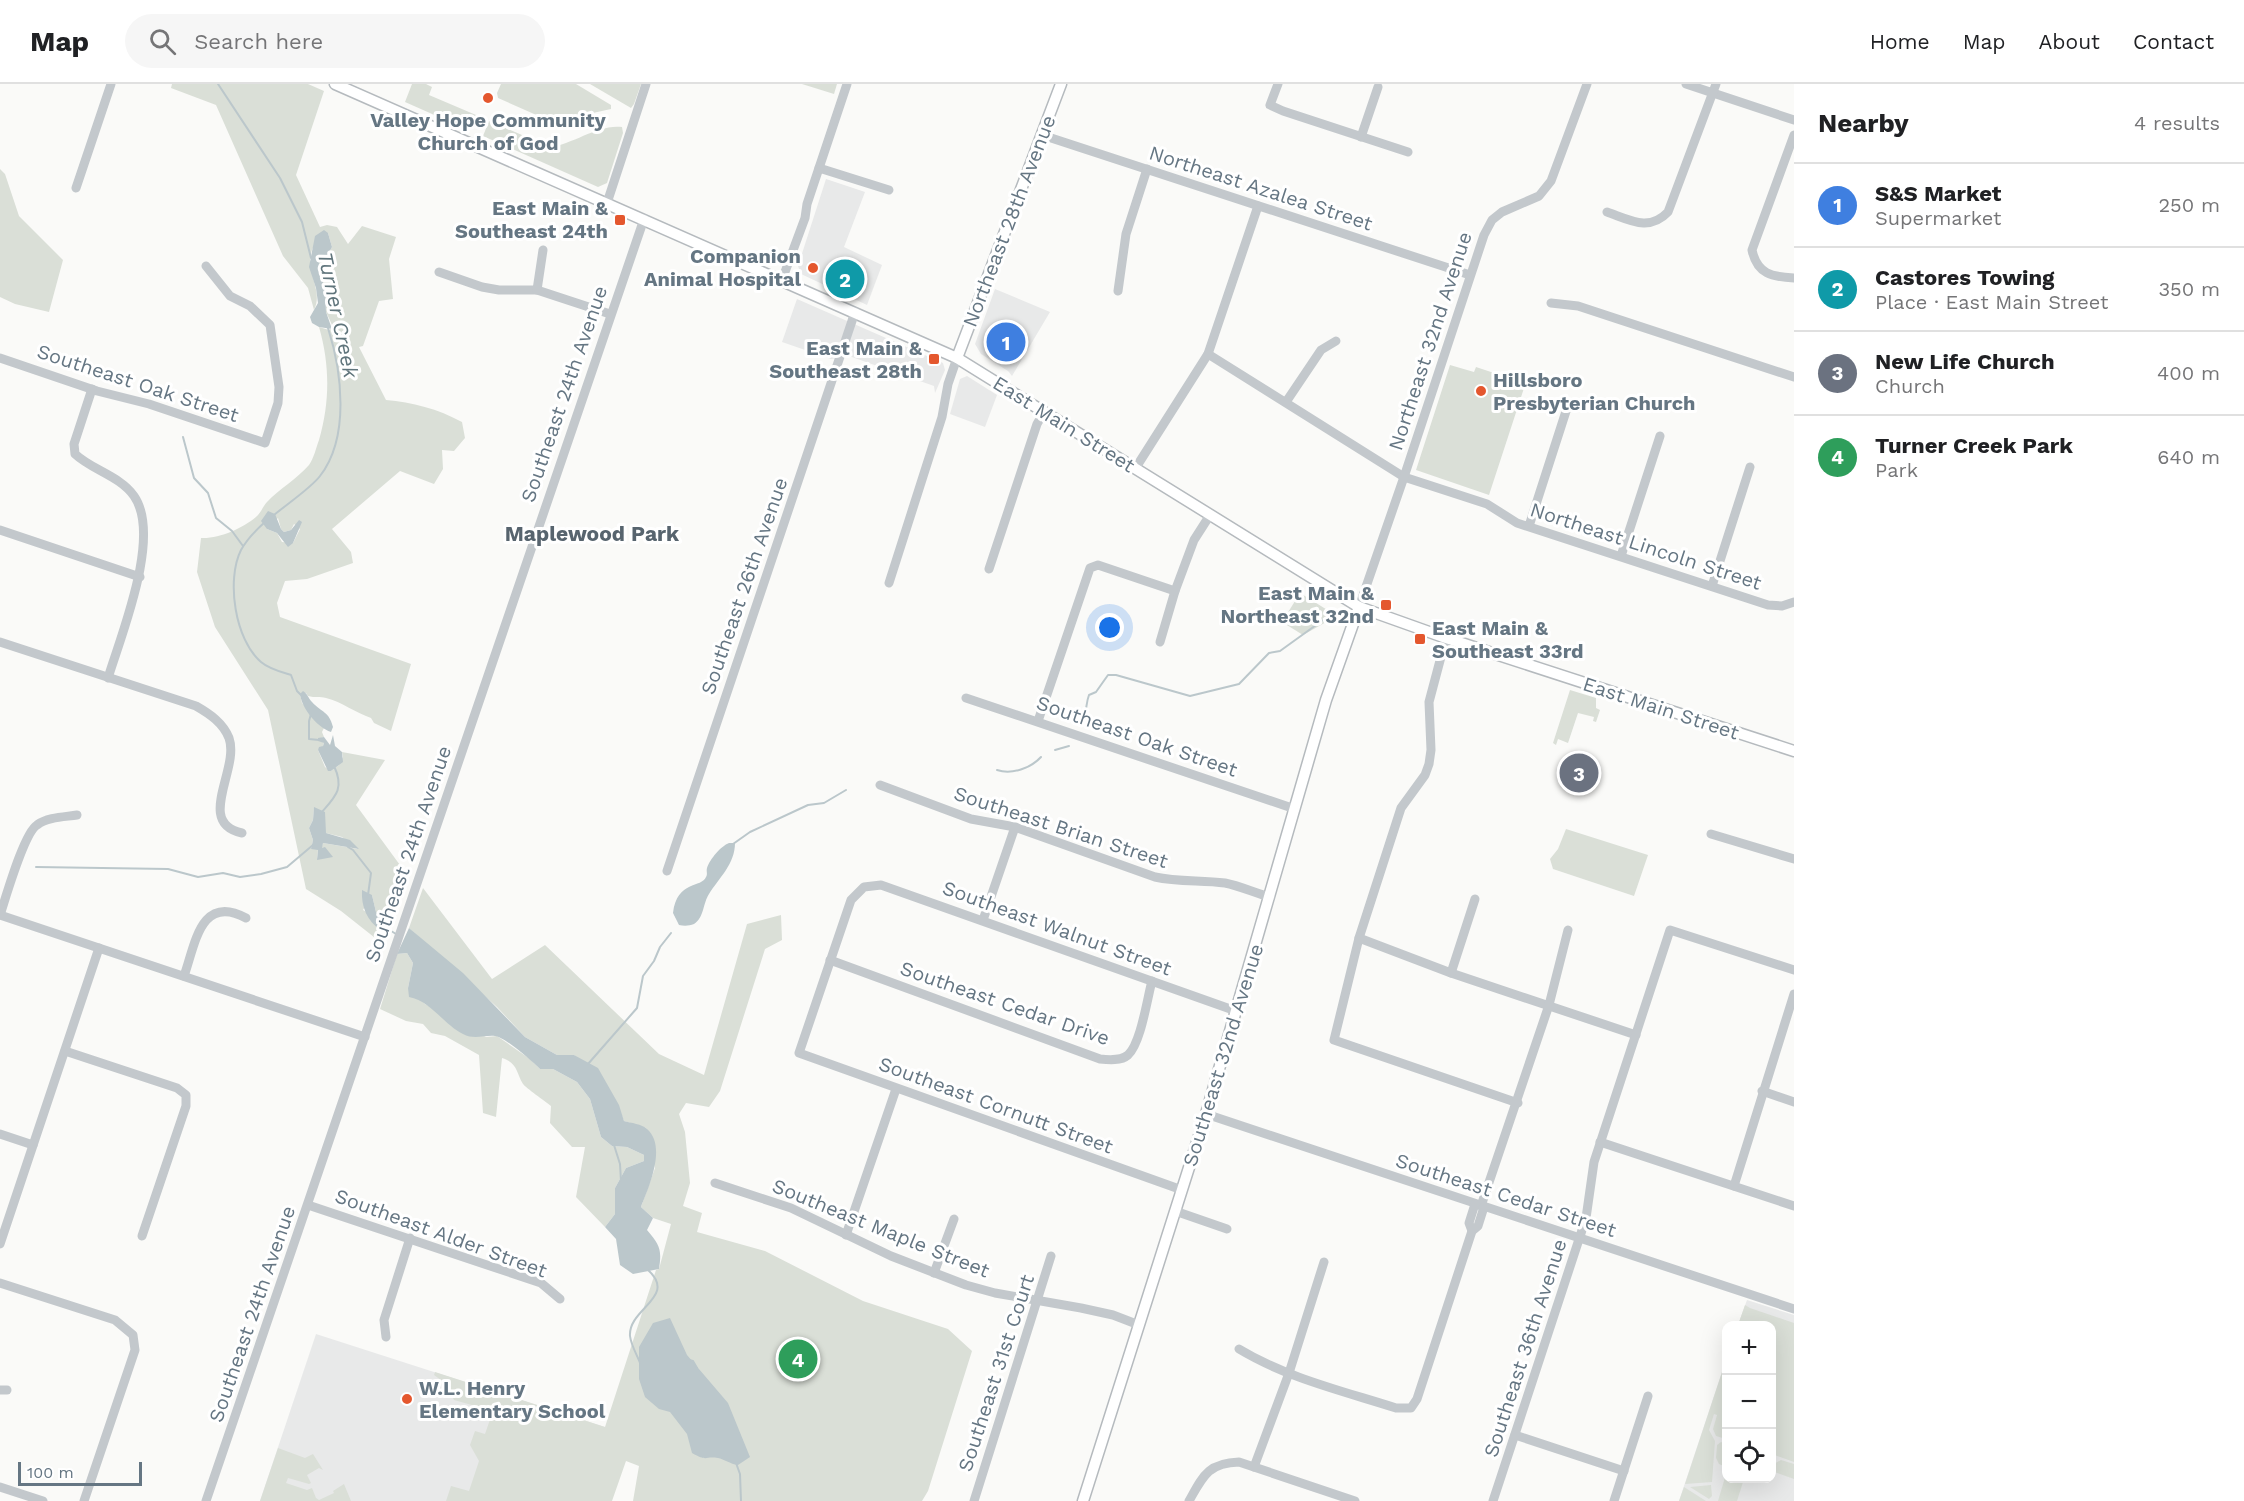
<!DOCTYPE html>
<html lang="en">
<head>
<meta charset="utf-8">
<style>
  :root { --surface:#fff; --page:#f6f6f6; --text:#202124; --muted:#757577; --line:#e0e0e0; --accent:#0f766e }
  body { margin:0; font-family:"Work Sans",sans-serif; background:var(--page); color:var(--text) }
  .controls { position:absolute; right:18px; bottom:18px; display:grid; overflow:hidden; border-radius:12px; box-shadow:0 6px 24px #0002 }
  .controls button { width:54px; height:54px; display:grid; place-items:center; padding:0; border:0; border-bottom:2px solid var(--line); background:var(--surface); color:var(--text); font:30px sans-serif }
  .scale { position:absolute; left:18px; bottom:15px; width:124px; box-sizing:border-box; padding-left:6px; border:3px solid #657683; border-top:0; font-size:16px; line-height:21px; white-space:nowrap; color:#657683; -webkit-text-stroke:4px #fff; paint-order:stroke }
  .you { position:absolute; left:1110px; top:544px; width:21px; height:21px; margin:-15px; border:4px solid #fff; border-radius:50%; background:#1a73e8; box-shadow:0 0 0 9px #1a73e833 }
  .badge { display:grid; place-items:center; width:39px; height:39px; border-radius:50%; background:var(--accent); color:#fff; font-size:20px; font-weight:700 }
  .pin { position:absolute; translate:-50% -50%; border:3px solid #fff; box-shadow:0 2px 6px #0006 }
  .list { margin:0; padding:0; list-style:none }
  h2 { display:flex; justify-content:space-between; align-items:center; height:78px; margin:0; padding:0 24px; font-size:26px }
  h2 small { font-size:20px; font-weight:400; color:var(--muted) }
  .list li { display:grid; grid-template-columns:39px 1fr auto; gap:18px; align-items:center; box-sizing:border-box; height:84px; padding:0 24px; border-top:2px solid var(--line) }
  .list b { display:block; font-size:22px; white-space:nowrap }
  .list p { margin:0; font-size:20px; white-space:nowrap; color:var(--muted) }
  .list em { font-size:20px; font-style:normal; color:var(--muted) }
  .icon { flex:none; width:33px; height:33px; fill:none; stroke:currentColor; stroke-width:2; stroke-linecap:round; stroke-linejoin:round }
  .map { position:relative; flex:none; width:1794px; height:1417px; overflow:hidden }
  header { display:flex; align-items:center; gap:36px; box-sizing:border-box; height:84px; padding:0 30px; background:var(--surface); border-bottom:2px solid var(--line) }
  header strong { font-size:28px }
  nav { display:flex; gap:33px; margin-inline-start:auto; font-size:21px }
  .search { width:420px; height:54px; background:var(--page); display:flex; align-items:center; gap:15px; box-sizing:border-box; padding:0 21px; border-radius:33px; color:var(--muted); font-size:22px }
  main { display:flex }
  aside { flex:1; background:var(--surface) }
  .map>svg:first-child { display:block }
</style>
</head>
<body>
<header>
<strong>Map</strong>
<div class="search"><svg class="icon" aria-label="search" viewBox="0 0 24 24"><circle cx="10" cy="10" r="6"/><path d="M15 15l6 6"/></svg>Search here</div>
<nav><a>Home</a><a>Map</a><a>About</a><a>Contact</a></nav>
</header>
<main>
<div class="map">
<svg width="1794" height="1417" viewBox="0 0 1794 1417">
  <rect width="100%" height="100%" fill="#fafaf8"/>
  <!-- built -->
  <g fill="#e8e9e9">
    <polygon points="826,95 865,108 844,163 882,181 867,221 801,190 798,182"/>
    <polygon points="995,205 1050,228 1012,292 1008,287 981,270 975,260"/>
    <polygon points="797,215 943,279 945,286 935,309 934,302 849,272 831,275 782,258"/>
    <polygon points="967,292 997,311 985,343 950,330 960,295"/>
    <polygon points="1747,1216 1794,1231 1794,1417 1679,1417 1726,1276 1726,1394 1772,1394 1772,1242 1738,1241"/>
    <polygon points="316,1250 605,1343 612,1417 260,1417"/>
  </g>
  <!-- green -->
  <g fill="#dadfd7" fill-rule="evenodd">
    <path d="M172,0h136l16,7 -28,84 24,52 7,-2 10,2 11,17 14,-18 34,11 -7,22 4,40 -14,2 -16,45 -4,1 27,53c26,2 52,9 76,22l3,16 -11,13 -12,-1 1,19 -9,15 -34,-13 -68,58 19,23 2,11 -46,16 -22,2 -8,22 3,14 131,47 -20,67 -17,-8 -3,-5c-15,-5 -29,-16 -45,-20 -6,-2 -11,0 -18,-2l-2,-3 -6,1 2,9 22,25 -2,4 2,5 -6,2 6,4 -1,3 -5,4 7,17 6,4 8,-6 4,-8 -1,-5 43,8 -29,45 52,71 -24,69 -43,-34 -35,-22 -38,-179 -53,-83 -18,-55 4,-34c18,1 42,-10 55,-21 5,-4 7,-11 11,-15 12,-13 30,-23 42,-37 5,-7 7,-17 10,-25 11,-38 11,-75 0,-113l10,3 4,-3 -7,-15 -1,-24 -4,-9 5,-9 -6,-2 -1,-5 7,-5 6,-11 -4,-14c-5,5 -14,11 -16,17 -8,21 12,40 2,60l-6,-22 -25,-32 -67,-151 -45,-17zM278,434l3,11 3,3 7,-2 3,-6 6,5 -7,14 -11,-1 -5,-9 -10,-4zM314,724l12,25 16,4 16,12 -35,-6 -6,17 1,-11h-7l2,-9 -4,-12 4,-8zM372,811l4,17 10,10 3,-10 -1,12 -25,-14z"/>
    <polygon points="412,0 426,0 432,3 429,11 476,31 469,43 466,45 405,18"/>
    <polygon points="501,0 576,0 611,21 611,25 570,34 559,41 498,14 497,9"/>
    <polygon points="590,0 641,0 634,20 631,24"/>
    <polygon points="802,0 837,0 834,10"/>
    <path d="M489,37l61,26c24,-3 48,-23 72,-20l1,6 -16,50 -9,4 -115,-51z"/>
    <polygon points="0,85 5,90 19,132 63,176 49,228 15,220 0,213"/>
    <polygon points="1450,281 1474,288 1476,283 1518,297 1518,301 1521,302 1525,301 1489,411 1416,386"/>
    <polygon points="1300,509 1337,532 1303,551 1282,538"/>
    <polygon points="1570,606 1596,614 1596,624 1600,626 1596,638 1593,637 1594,633 1578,629 1568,659 1558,655 1556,661 1553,659"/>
    <polygon points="1566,745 1648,771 1634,812 1553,785 1550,775 1558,765"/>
    <path d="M423,804l69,91 53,-34 114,109 45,21 43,-151 34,-9 1,25 -17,9 -45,142 -11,16 -23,-4 -7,11 6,18 5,51 -7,23 19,7 -5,19 68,19 98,50 85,28 24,22 -44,140 -6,10h-289l6,-35 -13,-5 -14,40h-166l5,-15 18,5 10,-30 -9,-16 5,-14 10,3 8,-23 -39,-11 -9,-17 -11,-8 1,-3 170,55 51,-157 3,-1 12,-45 -18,-6 -12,-11 14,-39 -9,-40 -22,-7c-9,-28 -30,-45 -50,-66h-17l-32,-18 -28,-30 -88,-79z"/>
    <path d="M407,869l6,10 -5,25 17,16 61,33 11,-1 33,23 10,10h13l24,13 13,17 11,38 11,9 15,1 17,8v6l-18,7 -11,20v26l-10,13 -29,-30 9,-50h-13l-22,-24 1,-17c-6,-5 -25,-18 -28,-22 -7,-11 -5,-21 -21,-26l-6,59 -13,-4 -4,-58 -34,-19 -14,-3 -8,-9 -17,-3 -26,-12 17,-55z"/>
    <polygon points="1745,1221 1750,1224 1794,1239 1794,1378 1772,1370 1772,1242 1738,1241"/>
    <polygon points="1726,1276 1726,1355 1716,1352 1713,1345 1717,1331 1714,1330 1709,1346 1715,1357 1712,1398 1685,1400"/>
    <polygon points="1721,1358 1726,1360 1726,1383 1719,1380 1716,1374 1717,1361"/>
    <polygon points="278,1364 305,1374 313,1370 323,1386 319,1384 307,1391 311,1399 309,1400 288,1394 286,1399 307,1406 312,1404 316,1414 319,1416 334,1409 333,1407 344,1400 351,1417 260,1417"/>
    <polygon points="1781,1376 1794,1380 1794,1395 1772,1387 1772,1381"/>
    <polygon points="1726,1390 1726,1394 1744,1395 1737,1417 1718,1417"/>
    <polygon points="1711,1401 1712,1412 1709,1415 1690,1403"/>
    <polygon points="1684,1403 1706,1417 1679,1417"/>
  </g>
  <!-- water -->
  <g fill="#bbc7cb">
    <polygon points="324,146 328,149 332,163 326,174 319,179 320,184 327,183 321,193 325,204 326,228 332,245 319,243 312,239 310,233 318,219 316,204 309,183 315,152"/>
    <polygon points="268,427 275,430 281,445 284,448 291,446 299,436 302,438 293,459 288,463 277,449 267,445 261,437"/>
    <path d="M303,607c5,3 5,7 9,11 10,11 17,9 21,25l-2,5c-14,-5 -29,-23 -31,-38z"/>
    <polygon points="333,651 335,662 342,668 343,678 331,687 328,687 318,666 319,663 323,662 324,659 318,657 318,654 324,653 330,661"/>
    <polygon points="314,723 325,728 326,749 350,756 359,765 323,759 322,764 325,763 333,773 317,776 318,766 311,765 313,756 309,744 313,736"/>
    <path d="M729,759h6c0,21 -16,35 -26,51 -6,9 -5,24 -15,30 -5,2 -10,2 -15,1l-6,-12c4,-33 29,-25 33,-36 2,-3 0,-6 1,-9 3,-9 14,-22 22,-25z"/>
    <path d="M362,806l10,5 4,17 9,10 10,-20 -7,22 -8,6c-13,-10 -19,-23 -18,-40z"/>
    <path d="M409,844l54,45 62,64 32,18h17l24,13 21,37 5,16c7,2 18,3 23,8 20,17 2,58 -6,78l12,11 -6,12c13,15 15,20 12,39l-26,5 -13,-9 -4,-26 -11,-12 10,-13v-26l11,-20 18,-7v-6l-17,-8 -15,-1 -11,-9 -11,-38 -13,-17 -24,-13h-13c-8,-8 -35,-32 -45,-33 -11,-1 -21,4 -32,-2 -20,-10 -32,-33 -54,-37l-1,-9 5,-25 -6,-10 -10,1z"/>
    <path d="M670,1234l17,37 41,48 22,54 -12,8c-8,-1 -14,-6 -20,-7 -14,-2 -10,4 -26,-5l-5,-19 -17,-22 -11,-3 -14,-12 -6,-18v-32l14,-24z"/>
  </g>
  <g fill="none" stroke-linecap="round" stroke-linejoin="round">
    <!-- stream -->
    <g stroke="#bbc7cb" stroke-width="2">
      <polyline points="218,0 280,94 302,138 311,174"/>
      <polyline points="183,353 194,394 208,409 216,434 232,447 243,462"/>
      <path d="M274,431c13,-11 37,-27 46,-39 30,-39 22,-104 8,-148"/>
      <path d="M265,438c-9,8 -18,17 -24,28 -15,30 -6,90 20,112 8,7 20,10 30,13l6,16 5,5"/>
      <polyline points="311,630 309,637 309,655 319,656"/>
      <path d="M1080,637c8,-7 5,-16 9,-26l7,-3 12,-17h8l74,21 49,-12 30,-31 11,-2 43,-31"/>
      <polyline points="1055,666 1069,662"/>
      <path d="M997,686c15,5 34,-2 44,-13"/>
      <path d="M321,729c14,-16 24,-24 13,-47"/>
      <polyline points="733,760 750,748 808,721 824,719 846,706"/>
      <polyline points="348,763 353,766 371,789 368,811"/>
      <polyline points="36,783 168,785 198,793 223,789 240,793 261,790 287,783 313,761"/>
      <polyline points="383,842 396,850"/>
      <polyline points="588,980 637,924 643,892 654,877 660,863 671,849"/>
      <polyline points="614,1061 620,1080 621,1097"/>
      <polyline points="689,1276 693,1277 697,1284"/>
      <path d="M640,1279c-3,-8 -9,-18 -10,-27 -2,-28 49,-39 17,-67"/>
      <polyline points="736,1379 740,1390 741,1417"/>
    </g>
    <!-- major casing -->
    <g stroke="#b5babe" stroke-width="13">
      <g id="major">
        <polyline points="335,0 957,274 1359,523 1446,554 1794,667"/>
        <polyline points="957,274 1061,0"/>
        <polyline points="1083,1417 1206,1030 1326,616 1359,523"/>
      </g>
    </g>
    <!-- minor -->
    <g stroke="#c3c8cc" stroke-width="9">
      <polyline points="1278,0 1270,21 1283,27 1408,68"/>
      <polyline points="1686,0 1794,36"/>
      <polyline points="1042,51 1470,191"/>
      <path d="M1794,51l-42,115c5,24 20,27 42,28"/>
      <polyline points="1361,53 1378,3"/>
      <polyline points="819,84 889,106"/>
      <polyline points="76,104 111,0"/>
      <polyline points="607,119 646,0"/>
      <path d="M1607,128c23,8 42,20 61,0l48,-128"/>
      <polyline points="439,188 482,203 499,206 537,206 610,230"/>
      <polyline points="782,196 805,134 807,120 847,0"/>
      <polyline points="537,206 543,166"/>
      <polyline points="1118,207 1126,150 1147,85"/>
      <polyline points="1551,219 1578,222 1794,293"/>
      <polyline points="1208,270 1404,393 1487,420 1517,439 1768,521 1782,522 1794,518"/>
      <polyline points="0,274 97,307 149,320 265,359 278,319 279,303 270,241 250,222 230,212 206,182"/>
      <path d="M92,305l-18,55 1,10c17,16 45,22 59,42 28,40 -13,139 -26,182"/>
      <polyline points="1286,318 1321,266 1336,257"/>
      <polyline points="1135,385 1208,270 1258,122"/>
      <polyline points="1529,442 1568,321"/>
      <polyline points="0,446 140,493"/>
      <polyline points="1621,472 1660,352"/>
      <polyline points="989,485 1037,340 1044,328"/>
      <polyline points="889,499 942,333 948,300 957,274"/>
      <polyline points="1712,502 1750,383"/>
      <polyline points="1359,523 1404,393 1484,151 1492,136 1502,128 1539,112 1551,97 1587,0"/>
      <polyline points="1446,554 1429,618 1431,666 1429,680 1425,691 1401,724 1359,854 1334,956 1518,1019"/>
      <path d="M0,558l196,64c14,8 27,17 33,32 11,31 -34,85 13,95"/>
      <polyline points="1160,558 1175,507"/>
      <polyline points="966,614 1295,725"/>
      <polyline points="1038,637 1090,484 1098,481 1175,507 1194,456 1210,431"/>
      <path d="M880,701l91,34 44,8 140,50c23,5 46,3 70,6 15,3 30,10 45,14"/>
      <polyline points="1711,750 1794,775"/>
      <polyline points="667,787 855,228"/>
      <polyline points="0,831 365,953"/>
      <path d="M0,831c6,-18 24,-82 37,-90 11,-8 27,-8 40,-10"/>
      <polyline points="983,836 1015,743"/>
      <polyline points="1359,854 1451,889 1636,951"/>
      <path d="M830,876l270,99c9,1 21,2 28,-4 13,-12 19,-56 24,-74"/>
      <polyline points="1451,889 1475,815"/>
      <path d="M184,892c11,-30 16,-83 62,-58"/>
      <polyline points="65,967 177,1004 186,1011 186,1022 142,1152"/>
      <polyline points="1762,1007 1794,1018"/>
      <polyline points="1206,1030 1794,1225"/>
      <polyline points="0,1050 33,1061"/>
      <polyline points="1600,1058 1794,1122"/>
      <polyline points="715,1099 791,1124 891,1172 966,1201 995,1209 1081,1224 1113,1231 1139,1241"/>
      <polyline points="1734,1102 1794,910"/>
      <polyline points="1182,1106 799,969 851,816 864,803 881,801 1236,927"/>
      <polyline points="308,1121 541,1199 560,1215"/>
      <polyline points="1481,1122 1549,921 1568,846"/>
      <polyline points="1175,1127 1227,1145"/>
      <polyline points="1472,1147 1469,1139 1475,1120"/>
      <polyline points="846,1151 896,1005"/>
      <polyline points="0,1160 99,864"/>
      <polyline points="934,1189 954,1135"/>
      <polyline points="0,1199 115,1236 133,1251 135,1266 84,1417"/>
      <polyline points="386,1253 384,1236 410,1154"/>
      <path d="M1239,1265c48,29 104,42 157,59h15l6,-9 55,-168 6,-5 6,-19"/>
      <polyline points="0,1306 7,1306"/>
      <polyline points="1515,1351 1624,1387"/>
      <polyline points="1254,1383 1289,1289 1324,1178"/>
      <polyline points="0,1403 43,1417"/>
      <polyline points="206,1417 644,135"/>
      <polyline points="974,1417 1051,1172"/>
      <path d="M1189,1417c14,-25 19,-38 50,-39l116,39"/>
      <polyline points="1493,1417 1586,1134 1594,1078 1670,846 1794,886"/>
      <polyline points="1614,1417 1648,1312"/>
    </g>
    <!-- major -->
    <use href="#major" stroke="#fff" stroke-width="10"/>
  </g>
  <!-- markers -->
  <g fill="#e4572e" stroke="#fff" stroke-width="2">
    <circle cx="488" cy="14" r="6"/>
    <rect x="614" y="130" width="12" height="12" rx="3"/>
    <circle cx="813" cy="184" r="6"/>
    <rect x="928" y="269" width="12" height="12" rx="3"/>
    <circle cx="1481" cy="307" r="6"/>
    <rect x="1380" y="515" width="12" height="12" rx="3"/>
    <rect x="1414" y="549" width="12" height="12" rx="3"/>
    <circle cx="407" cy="1315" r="6"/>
  </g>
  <g text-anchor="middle" stroke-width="6" stroke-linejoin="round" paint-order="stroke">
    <!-- poi labels -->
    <g font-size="20" font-weight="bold" fill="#657683" stroke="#fff" text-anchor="end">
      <text x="488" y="43" text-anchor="middle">Valley Hope Community<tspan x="488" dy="23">Church of God</tspan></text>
      <text x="608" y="131">East Main &amp;<tspan x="608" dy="23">Southeast 24th</tspan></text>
      <text x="801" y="179">Companion<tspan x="801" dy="23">Animal Hospital</tspan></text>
      <text x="922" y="271">East Main &amp;<tspan x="922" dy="23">Southeast 28th</tspan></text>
      <text x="1493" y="303" text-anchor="start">Hillsboro<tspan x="1493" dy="23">Presbyterian Church</tspan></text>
      <text x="1374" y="516">East Main &amp;<tspan x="1374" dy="23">Northeast 32nd</tspan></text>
      <text x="1432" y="551" text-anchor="start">East Main &amp;<tspan x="1432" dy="23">Southeast 33rd</tspan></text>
      <text x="419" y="1311" text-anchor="start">W.L. Henry<tspan x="419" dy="23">Elementary School</tspan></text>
    </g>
    <!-- street labels -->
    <g font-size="20" fill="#657683" stroke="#fff">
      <text transform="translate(1261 104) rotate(18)" y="7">Northeast Azalea Street</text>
      <text transform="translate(1009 137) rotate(-69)" y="7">Northeast 28th Avenue</text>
      <text transform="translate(1430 257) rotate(-72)" y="7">Northeast 32nd Avenue</text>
      <text transform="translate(138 299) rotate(18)" y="7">Southeast Oak Street</text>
      <text transform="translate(564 310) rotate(-71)" y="7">Southeast 24th Avenue</text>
      <text transform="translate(1064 340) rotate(32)" y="7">East Main Street</text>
      <text transform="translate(1646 462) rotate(18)" y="7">Northeast Lincoln Street</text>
      <text transform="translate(744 502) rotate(-71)" y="7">Southeast 26th Avenue</text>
      <text transform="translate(1661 624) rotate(18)" y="7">East Main Street</text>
      <text transform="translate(1137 652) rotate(19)" y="7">Southeast Oak Street</text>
      <text transform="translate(1061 743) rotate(18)" y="7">Southeast Brian Street</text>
      <text transform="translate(408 770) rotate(-71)" y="7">Southeast 24th Avenue</text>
      <text transform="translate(1057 844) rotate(20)" y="7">Southeast Walnut Street</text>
      <text transform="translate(1005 919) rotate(19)" y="7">Southeast Cedar Drive</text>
      <text transform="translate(1223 971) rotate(-73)" y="7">Southeast 32nd Avenue</text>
      <text transform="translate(996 1021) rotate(20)" y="7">Southeast Cornutt Street</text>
      <text transform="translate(1506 1111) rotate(18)" y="7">Southeast Cedar Street</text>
      <text transform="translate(881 1144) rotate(22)" y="7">Southeast Maple Street</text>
      <text transform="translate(441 1149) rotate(20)" y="7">Southeast Alder Street</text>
      <text transform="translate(252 1230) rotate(-71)" y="7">Southeast 24th Avenue</text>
      <text transform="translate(1525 1264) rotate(-72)" y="7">Southeast 36th Avenue</text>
      <text transform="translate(996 1289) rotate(-72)" y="7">Southeast 31st Court</text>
    </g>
    <!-- water labels -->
    <g font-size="21" font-style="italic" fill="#60757c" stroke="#fff">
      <text transform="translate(338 231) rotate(78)" y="7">Turner Creek</text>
    </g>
    <!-- neighbourhood labels -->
    <g font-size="21" font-weight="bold" fill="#57646e" stroke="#fff">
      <text x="592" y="457">Maplewood Park</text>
    </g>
  </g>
</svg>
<div class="controls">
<button>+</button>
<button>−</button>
<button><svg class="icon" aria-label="locate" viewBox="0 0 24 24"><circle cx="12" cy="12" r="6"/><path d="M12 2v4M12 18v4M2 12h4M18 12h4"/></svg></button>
</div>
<div class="scale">100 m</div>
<div class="you"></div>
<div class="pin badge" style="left:1006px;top:258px;background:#3f7fe0">1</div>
<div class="pin badge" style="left:845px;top:195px;background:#0f9aa8">2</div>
<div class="pin badge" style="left:1579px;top:689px;background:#6b7280">3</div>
<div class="pin badge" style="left:798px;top:1275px;background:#2e9e5b">4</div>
</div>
<aside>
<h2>Nearby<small>4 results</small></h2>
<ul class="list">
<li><span class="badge" style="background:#3f7fe0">1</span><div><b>S&amp;S Market</b><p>Supermarket</p></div><em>250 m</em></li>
<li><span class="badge" style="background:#0f9aa8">2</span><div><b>Castores Towing</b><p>Place · East Main Street</p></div><em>350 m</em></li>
<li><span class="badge" style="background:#6b7280">3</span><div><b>New Life Church</b><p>Church</p></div><em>400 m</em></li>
<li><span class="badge" style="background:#2e9e5b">4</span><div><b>Turner Creek Park</b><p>Park</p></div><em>640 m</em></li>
</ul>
</aside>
</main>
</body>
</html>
